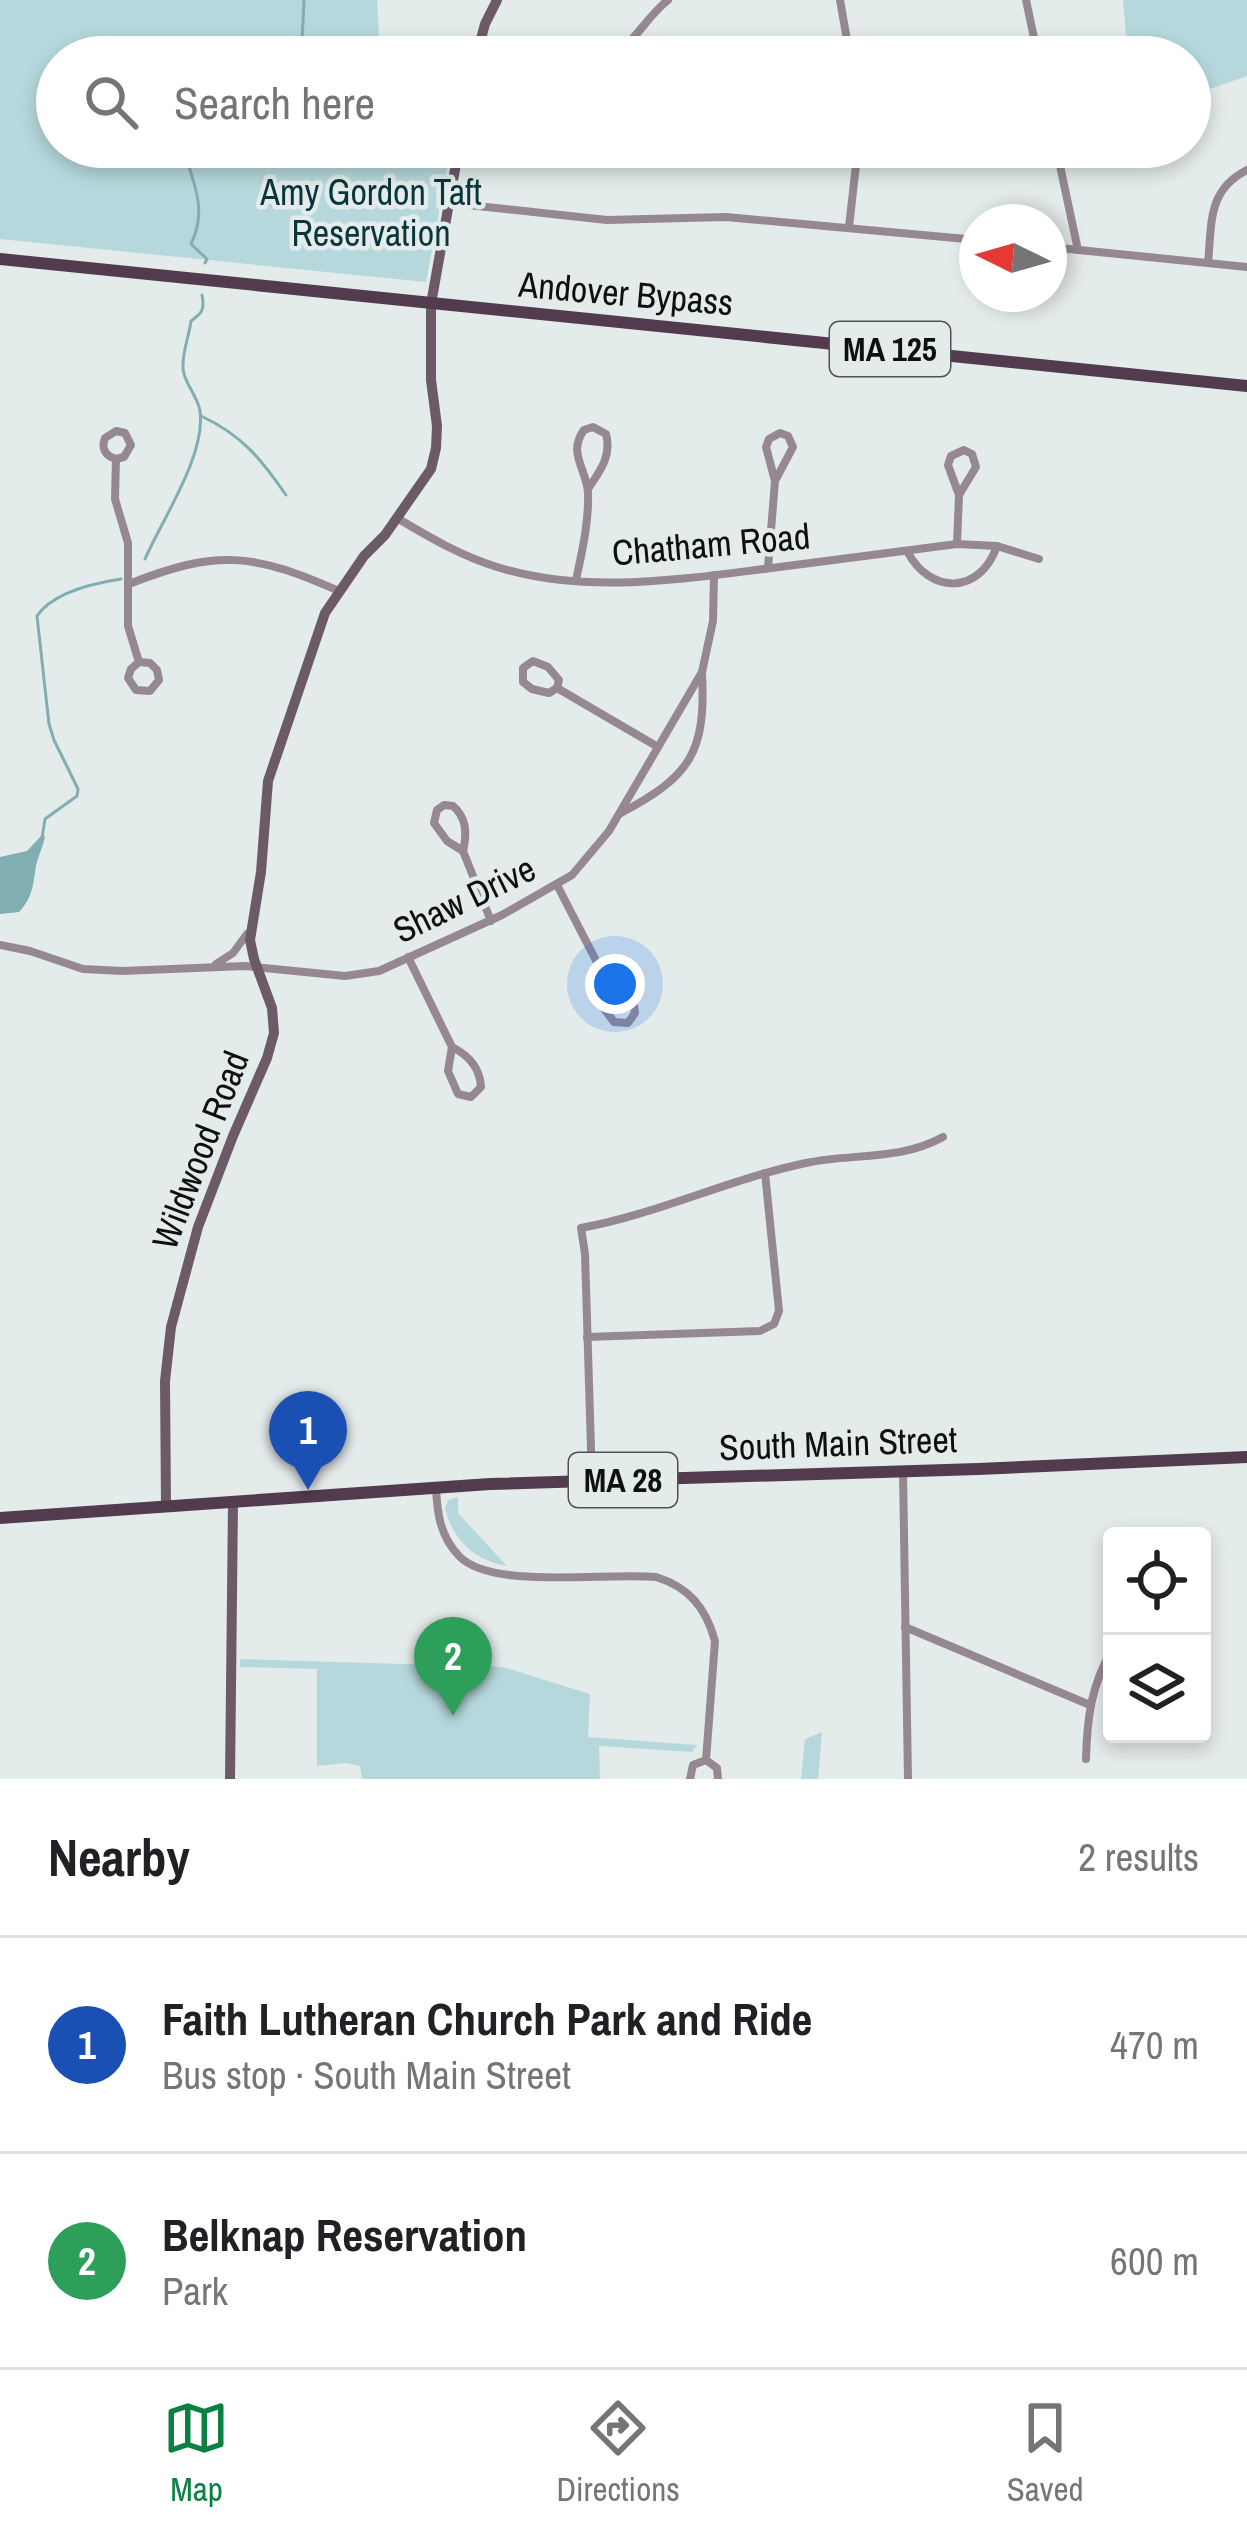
<!DOCTYPE html>
<html lang="en">
<head>
<meta charset="utf-8">
<style>
  :root { --surface:#fff; --page:#f2f2f2; --text:#202124; --muted:#757577; --line:#e0e0e0; --accent:#0b8043 }
  body { margin:0; font-family:"Archivo Narrow",sans-serif; background:var(--page); color:var(--text) }
  .controls { position:absolute; right:36px; bottom:36px; display:grid; overflow:hidden; border-radius:12px; box-shadow:0 6px 18px #0003 }
  .controls button { width:108px; height:108px; display:grid; place-items:center; padding:0; border:0; border-bottom:3px solid var(--line); background:var(--surface); color:var(--text); font:60px sans-serif }
  .compass { position:absolute; left:959px; top:204px; width:108px; height:108px; border-radius:50%; background:var(--surface); box-shadow:0 6px 18px #0003; rotate:275deg }
  .you { position:absolute; left:615px; top:984px; width:42px; height:42px; margin:-30px; border:9px solid #fff; border-radius:50%; background:#1a73e8; box-shadow:0 0 0 18px #1a73e833 }
  .badge { display:grid; place-items:center; width:78px; height:78px; border-radius:50%; background:var(--accent); color:#fff; font-size:39px; font-weight:700 }
  .pin { position:absolute; translate:-50% -99px; filter:drop-shadow(0 3px 6px #0008) }
  .pin::after { content:''; position:absolute; top:63px; width:42px; height:36px; background:inherit; clip-path:polygon(0 0,100% 0,50% 100%) }
  .list { margin:0; padding:0; list-style:none }
  h2 { display:flex; justify-content:space-between; align-items:center; height:156px; margin:0; padding:0 48px; font-size:51px }
  h2 small { font-size:39px; font-weight:400; color:var(--muted) }
  .list li { display:grid; grid-template-columns:78px 1fr auto; gap:36px; align-items:center; box-sizing:border-box; height:216px; padding:0 48px; border-top:3px solid var(--line) }
  .list b { display:block; font-size:45px; white-space:nowrap }
  .list p { margin:0; font-size:39px; white-space:nowrap; color:var(--muted) }
  .list em { font-size:39px; font-style:normal; color:var(--muted) }
  .icon { flex:none; width:66px; height:66px; fill:none; stroke:currentColor; stroke-width:2; stroke-linecap:round; stroke-linejoin:round }
  .map { position:relative; flex:none; width:1247px; height:1779px; overflow:hidden }
  .search { position:absolute; background:var(--surface); box-shadow:0 6px 18px #0003; left:36px; right:36px; top:36px; height:132px; display:flex; align-items:center; gap:30px; box-sizing:border-box; padding:0 42px; border-radius:66px; color:var(--muted); font-size:45px }
  .sheet { height:588px; background:var(--surface) }
  nav { display:flex; justify-content:space-around; align-items:center; box-sizing:border-box; height:168px; border-top:3px solid var(--line); background:var(--surface); font-size:33px; color:var(--muted) }
  nav a { display:grid; justify-items:center; gap:6px }
  nav .on { color:var(--accent) }
  .map>svg:first-child { display:block }
</style>
</head>
<body>
<div class="map">
<svg width="1247" height="1779" viewBox="0 0 1247 1779">
  <rect width="100%" height="100%" fill="#e4ebeb"/>
  <!-- green -->
  <g fill="#b6d8dc">
    <polygon points="0,0 377,0 380,57 57,57 57,147 451,147 426,282 0,239"/>
    <polygon points="1123,0 1247,0 1247,76 1190,96 1190,57 1128,57"/>
    <path d="M458,1497v16l49,53c-33,-6 -54,-26 -62,-58l3,-8z"/>
    <polygon points="240,1659 503,1667 590,1694 588,1737 697,1745 692,1752 599,1746 600,1779 362,1779 360,1766 347,1763 317,1766 317,1669 240,1667"/>
    <polygon points="822,1732 818,1779 801,1779 805,1739"/>
  </g>
  <!-- water -->
  <path fill="#81aeb2" d="M42,835l3,2c-2,10 -7,19 -9,29 -3,19 -3,31 -17,46l-19,2v-57l27,-6z"/>
  <g fill="none" stroke-linecap="round" stroke-linejoin="round">
    <!-- stream -->
    <g stroke="#81aeb2" stroke-width="3">
      <polyline points="304,0 302,41 305,57"/>
      <path d="M186,147l-1,7c10,33 22,57 6,90l16,15 -2,4"/>
      <polyline points="245,147 250,147"/>
      <path d="M201,416c41,19 60,43 85,79"/>
      <path d="M145,559c18,-41 61,-104 55,-148 -2,-15 -17,-29 -17,-43 -1,-15 6,-32 8,-47 11,-8 14,-11 11,-26"/>
      <path d="M42,838l3,-19 32,-23 1,-7 -24,-49 -5,-16 -12,-108c16,-24 58,-33 84,-37"/>
    </g>
    <!-- street -->
    <g stroke="#968892" stroke-width="8">
      <polyline points="840,0 850,57"/>
      <polyline points="1026,0 1038,57"/>
      <polyline points="478,44 552,57"/>
      <path d="M613,57c22,-16 34,-40 55,-57"/>
      <polyline points="1056,147 1078,250"/>
      <polyline points="449,203 607,220 726,217 977,240"/>
      <polyline points="849,227 858,147"/>
      <polyline points="1049,247 1247,267"/>
      <path d="M1208,263c4,-39 -1,-73 39,-93"/>
      <path d="M116,459c-11,-3 -15,-11 -11,-21l11,-7 9,2 6,12 -7,12 -8,2 -1,40 13,44v83l11,36 -8,7 -3,9 8,12 14,1 9,-11 -2,-10 -7,-7 -11,-1"/>
      <path d="M397,518c32,19 64,38 100,49 86,27 179,13 267,2 64,-8 129,-17 193,-25l40,2 42,13"/>
      <polyline points="957,544 959,495 948,465 951,456 964,450 972,454 976,467 959,495"/>
      <path d="M907,551c23,44 73,44 90,-5"/>
      <polyline points="768,568 775,481 766,447 769,439 780,433 788,436 793,447 775,481"/>
      <path d="M576,580c6,-28 13,-58 12,-87 -1,-23 -21,-40 -4,-63l9,-3 13,7c6,22 -6,37 -18,55"/>
      <path d="M129,584c88,-35 124,-31 210,7"/>
      <polyline points="557,688 549,693 532,689 523,682 523,668 533,661 548,667 559,680 557,688 658,747"/>
      <path d="M621,813c70,-37 85,-61 81,-140"/>
      <path d="M463,851c4,-17 4,-33 -10,-45l-9,-1 -7,5 -3,13 13,18 16,10 28,70"/>
      <path d="M557,885l46,89c19,4 31,20 32,39l-7,10 -14,-1 -9,-12 -7,-22 5,-14"/>
      <polyline points="0,945 30,951 83,969 122,971 245,966 345,976 379,971 502,915 572,875 609,831 702,672 713,621 714,575"/>
      <path d="M408,957l44,90 -4,24 10,23 13,3 10,-10c-1,-19 -13,-32 -29,-40"/>
      <polyline points="216,964 233,953 247,934"/>
      <polyline points="587,1337 760,1331 774,1324 779,1311 765,1173"/>
      <polyline points="903,1472 908,1779"/>
      <path d="M592,1481l-7,-227 -4,-26c77,-14 148,-49 225,-65 46,-10 94,-2 137,-26"/>
      <path d="M436,1487c1,26 4,50 24,70 34,33 148,15 196,20 33,10 50,31 59,64l-9,119"/>
      <polyline points="905,1627 1090,1705"/>
      <path d="M1086,1759c1,-40 5,-74 26,-109"/>
      <polyline points="706,1760 717,1768 718,1779"/>
      <polyline points="690,1779 693,1765 706,1760"/>
    </g>
    <!-- secondary -->
    <g stroke="#6d5a69" stroke-width="10">
      <polyline points="476,57 485,24 497,0"/>
      <polyline points="166,1506 165,1381 171,1327 198,1227 233,1136 267,1058 274,1033 272,1008 254,959 250,940 261,872 268,781 325,613 364,556 385,535 431,469 436,448 437,426 431,380 431,304 459,147"/>
      <polyline points="230,1779 233,1501"/>
    </g>
    <!-- primary -->
    <g stroke="#513b4c" stroke-width="12">
      <polyline points="0,259 1247,386"/>
      <polyline points="0,1518 490,1484 978,1469 1247,1457"/>
    </g>
  </g>
  <g text-anchor="middle" stroke-width="9" stroke-linejoin="round" paint-order="stroke">
    <!-- shield labels -->
    <g fill="#e4ebeb" stroke="#4e5252" stroke-width="3">
      <rect x="830" y="322" width="120" height="54" rx="9"/>
      <rect x="569" y="1453" width="108" height="54" rx="9"/>
    </g>
    <g font-size="33" font-weight="bold" fill="#0e1010">
      <text x="890" y="361">MA 125</text>
      <text x="623" y="1492">MA 28</text>
    </g>
    <!-- park labels -->
    <g font-size="36" fill="#08363a" stroke="#e4ebeb">
      <text x="371" y="205">Amy Gordon Taft<tspan x="371" dy="41">Reservation</tspan></text>
    </g>
    <!-- street labels -->
    <g font-size="36" fill="#0e1010" stroke="#e4ebeb">
      <text transform="translate(626 293) rotate(5)" y="13">Andover Bypass</text>
      <text transform="translate(711 544) rotate(-5)" y="13">Chatham Road</text>
      <text transform="translate(464 899) rotate(-26)" y="13">Shaw Drive</text>
      <text transform="translate(200 1150) rotate(-69)" y="13">Wildwood Road</text>
      <text transform="translate(838 1443) rotate(-2)" y="13">South Main Street</text>
    </g>
  </g>
</svg>
<div class="controls">
<button><svg class="icon" aria-label="locate" viewBox="0 0 24 24"><circle cx="12" cy="12" r="6"/><path d="M12 2v4M12 18v4M2 12h4M18 12h4"/></svg></button>
<button><svg class="icon" aria-label="layers" viewBox="0 0 24 24"><path d="M12 4l9 5-9 5-9-5zM3 14l9 5 9-5"/></svg></button>
</div>
<svg class="compass" viewBox="-18 -18 36 36"><path d="M0-13l5 13h-10z" fill="#e53935"/><path d="M0 13l5-13h-10z" fill="#757577"/></svg>
<div class="you"></div>
<div class="pin badge" style="left:308px;top:1490px;background:#1a4fb4">1</div>
<div class="pin badge" style="left:453px;top:1716px;background:#2e9e5b">2</div>
<div class="search"><svg class="icon" aria-label="search" viewBox="0 0 24 24"><circle cx="10" cy="10" r="6"/><path d="M15 15l6 6"/></svg>Search here</div>
</div>
<section class="sheet">
<h2>Nearby<small>2 results</small></h2>
<ul class="list">
<li><span class="badge" style="background:#1a4fb4">1</span><div><b>Faith Lutheran Church Park and Ride</b><p>Bus stop · South Main Street</p></div><em>470 m</em></li>
<li><span class="badge" style="background:#2e9e5b">2</span><div><b>Belknap Reservation</b><p>Park</p></div><em>600 m</em></li>
</ul>
</section>
<nav>
<a class="on"><svg class="icon" aria-label="map" viewBox="0 0 24 24"><path d="M3 6l6-2 6 2 6-2v14l-6 2-6-2-6 2zM9 4v14M15 6v14"/></svg>Map</a>
<a><svg class="icon" aria-label="directions" viewBox="0 0 24 24"><path d="M12 3l9 9-9 9-9-9zM9 14v-3h6M13 9l2 2-2 2"/></svg>Directions</a>
<a><svg class="icon" aria-label="saved" viewBox="0 0 24 24"><path d="M7 4h10v16l-5-4-5 4z"/></svg>Saved</a>
</nav>
</body>
</html>
